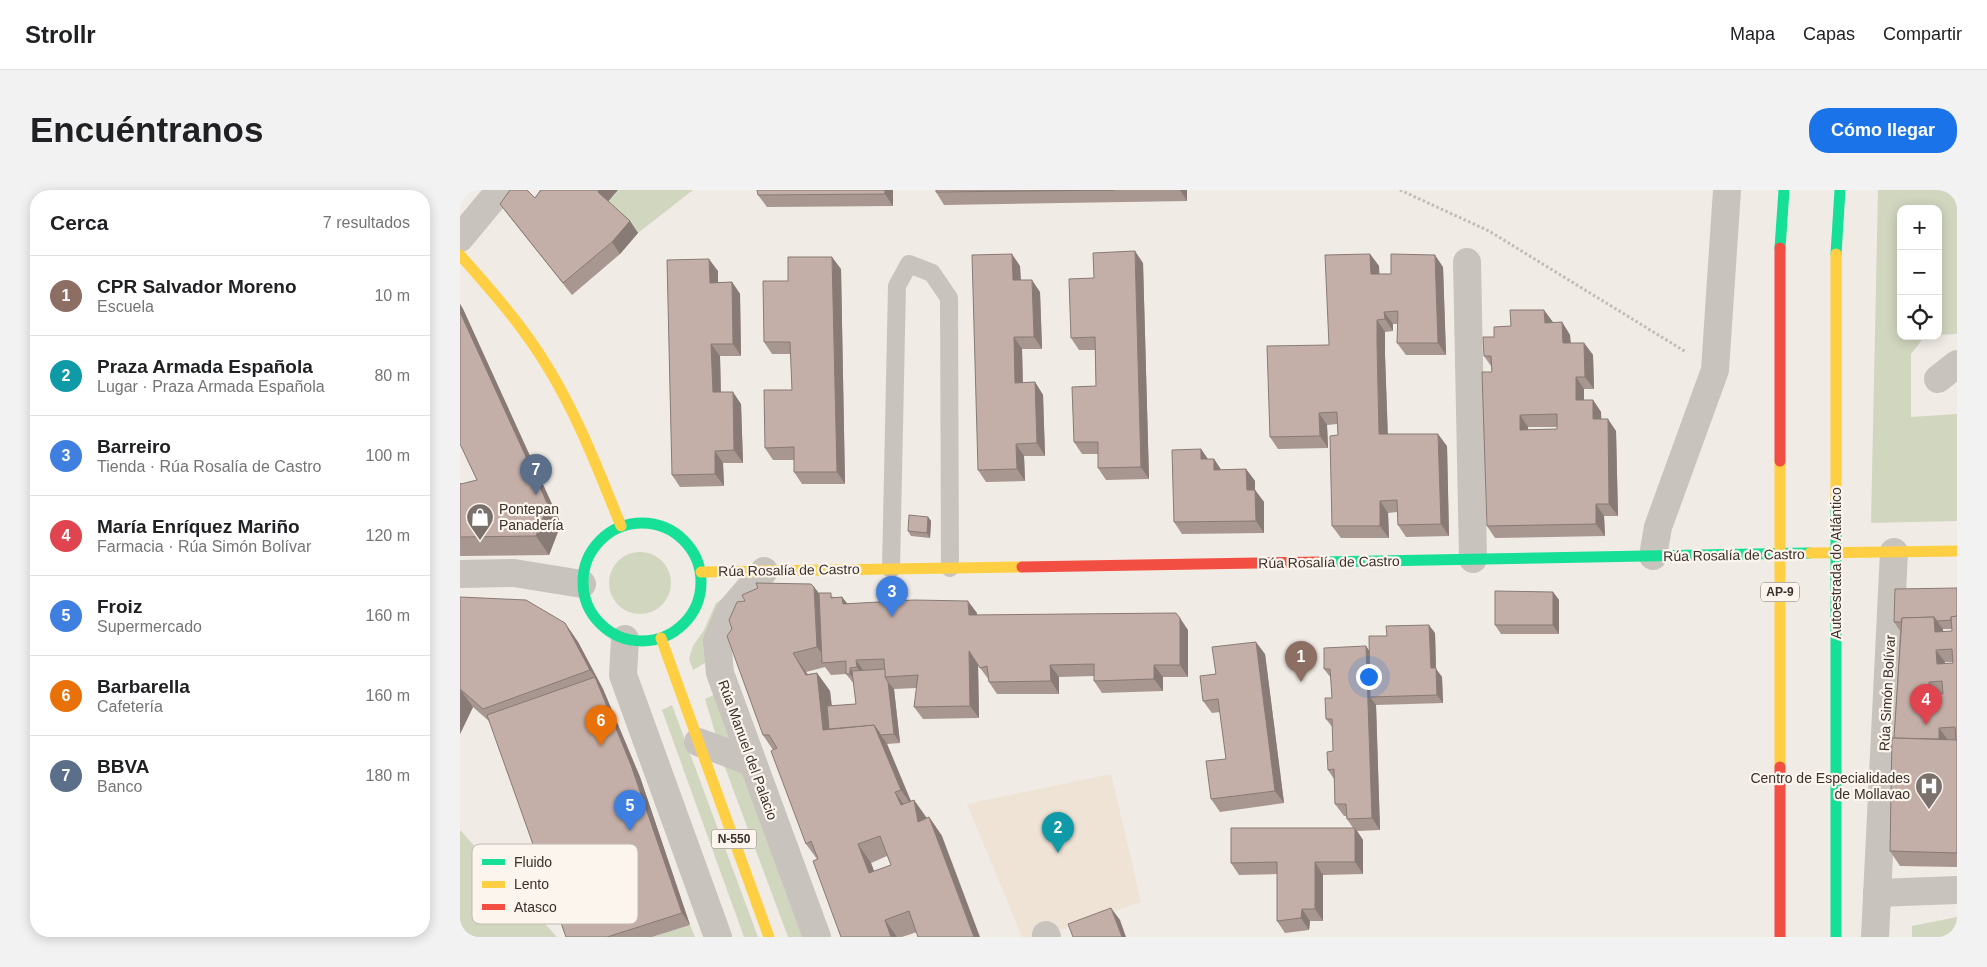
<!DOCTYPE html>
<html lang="es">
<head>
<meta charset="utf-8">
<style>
  :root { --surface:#fff; --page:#f2f2f2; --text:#202124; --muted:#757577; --line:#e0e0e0; --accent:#1a73e8 }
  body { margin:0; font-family:Arial,sans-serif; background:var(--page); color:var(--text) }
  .controls { position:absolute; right:15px; top:15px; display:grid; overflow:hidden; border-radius:10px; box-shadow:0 2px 12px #0003 }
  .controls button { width:45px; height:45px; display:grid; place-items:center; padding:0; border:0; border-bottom:1px solid var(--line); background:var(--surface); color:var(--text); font:25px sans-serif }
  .you { position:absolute; left:908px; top:486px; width:18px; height:18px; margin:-12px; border:4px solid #fff; border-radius:50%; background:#1a73e8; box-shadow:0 0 0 8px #1a73e833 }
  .badge { display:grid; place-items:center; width:32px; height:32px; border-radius:50%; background:var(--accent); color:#fff; font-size:16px; font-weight:700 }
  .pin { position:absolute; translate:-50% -41px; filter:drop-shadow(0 1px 2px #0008) }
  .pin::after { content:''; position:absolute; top:26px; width:18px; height:15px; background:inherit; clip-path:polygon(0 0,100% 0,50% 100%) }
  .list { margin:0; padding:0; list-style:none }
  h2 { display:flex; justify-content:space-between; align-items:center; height:65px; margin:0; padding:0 20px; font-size:21px }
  h2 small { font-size:16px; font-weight:400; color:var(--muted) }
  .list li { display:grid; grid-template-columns:32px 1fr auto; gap:15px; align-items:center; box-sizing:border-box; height:80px; padding:0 20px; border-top:1px solid var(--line) }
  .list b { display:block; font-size:19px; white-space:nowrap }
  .list p { margin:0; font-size:16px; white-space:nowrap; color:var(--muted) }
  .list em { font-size:16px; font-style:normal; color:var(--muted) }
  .icon { flex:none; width:28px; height:28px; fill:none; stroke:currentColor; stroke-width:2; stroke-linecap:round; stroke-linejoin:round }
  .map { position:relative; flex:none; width:1497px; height:747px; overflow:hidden; border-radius:20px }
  header { display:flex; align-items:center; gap:30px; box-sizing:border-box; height:70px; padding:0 25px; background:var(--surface); border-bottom:1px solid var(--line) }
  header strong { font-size:24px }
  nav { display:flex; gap:28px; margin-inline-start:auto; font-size:18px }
  .intro { display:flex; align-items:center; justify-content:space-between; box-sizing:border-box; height:120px; padding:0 30px }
  h1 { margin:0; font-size:35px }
  .button { padding:12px 22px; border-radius:20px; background:var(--accent); color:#fff; font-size:18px; font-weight:700 }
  main { display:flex; gap:30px; padding:0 30px }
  aside { flex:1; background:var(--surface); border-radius:20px; box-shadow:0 2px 12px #0003 }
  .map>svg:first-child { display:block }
</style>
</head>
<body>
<header>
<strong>Strollr</strong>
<nav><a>Mapa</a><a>Capas</a><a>Compartir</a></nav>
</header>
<div class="intro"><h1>Encuéntranos</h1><a class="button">Cómo llegar</a></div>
<main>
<aside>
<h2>Cerca<small>7 resultados</small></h2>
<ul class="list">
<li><span class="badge" style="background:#8d6e63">1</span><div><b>CPR Salvador Moreno</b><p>Escuela</p></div><em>10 m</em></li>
<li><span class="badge" style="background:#0f9aa8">2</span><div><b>Praza Armada Española</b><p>Lugar · Praza Armada Española</p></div><em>80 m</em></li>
<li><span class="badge" style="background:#3f7fe0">3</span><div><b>Barreiro</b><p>Tienda · Rúa Rosalía de Castro</p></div><em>100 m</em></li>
<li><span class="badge" style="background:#e0444e">4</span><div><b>María Enríquez Mariño</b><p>Farmacia · Rúa Simón Bolívar</p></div><em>120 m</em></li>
<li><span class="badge" style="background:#3f7fe0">5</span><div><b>Froiz</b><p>Supermercado</p></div><em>160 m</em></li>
<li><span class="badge" style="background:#e8710a">6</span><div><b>Barbarella</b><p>Cafetería</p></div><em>160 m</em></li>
<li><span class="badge" style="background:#5c6f8a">7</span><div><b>BBVA</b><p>Banco</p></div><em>180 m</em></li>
</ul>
</aside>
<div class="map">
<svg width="1497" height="747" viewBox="0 0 1497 747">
  <rect width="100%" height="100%" fill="#f0ebe5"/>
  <!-- green -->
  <g fill="#d1d6bf">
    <polygon points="159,0 233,0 178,43 146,14"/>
    <polygon points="1418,0 1497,0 1497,144 1478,145 1478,19 1441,19 1441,146 1465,146 1451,164 1451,227 1497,224 1497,331 1411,333"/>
    <circle cx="180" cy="393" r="31"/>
    <polygon points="270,404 248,471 233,480 229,469 233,456 244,440 256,413"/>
    <polygon points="258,503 281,559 257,549 245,509"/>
    <polygon points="212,515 298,747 284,747 202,520"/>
    <polygon points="263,572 283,583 345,747 328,747"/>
    <polygon points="0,640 97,747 0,747"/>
    <polygon points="1497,727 1497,747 1452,747 1452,736"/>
    <polygon points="230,735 235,747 192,747"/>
  </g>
  <!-- plaza -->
  <polygon fill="#eee3d5" points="651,584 681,712 581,747 562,747 507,614"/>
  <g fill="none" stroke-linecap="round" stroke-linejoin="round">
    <!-- path -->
    <polyline stroke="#c2bbb6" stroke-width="3" stroke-dasharray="2.5 2.5" stroke-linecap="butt" points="940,0 1029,41 1226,162"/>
    <!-- lane -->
    <polyline stroke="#c9c3be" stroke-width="18" points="431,379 437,96 449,74 472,83 489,108 490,378"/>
    <!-- street -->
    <g stroke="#c9c3be" stroke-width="28">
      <polyline points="0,48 40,0"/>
      <polyline points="1007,72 1013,369"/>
      <polyline points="1478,189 1497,174"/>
      <polyline points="1193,366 1198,337 1255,180 1267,0"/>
      <polyline points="304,381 269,422 257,451 260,483 357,747"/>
      <polyline points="0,384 54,383 122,394"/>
      <polyline points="165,449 163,485 258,747"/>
      <polyline points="238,552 292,572"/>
      <polyline points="1417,703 1497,700"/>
      <polyline points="586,745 587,747"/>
      <polyline points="1415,747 1434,362"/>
    </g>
    <!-- fast -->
    <g stroke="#16e098" stroke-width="11">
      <polyline points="1320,58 1324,0"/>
      <polyline points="1376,64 1380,0"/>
      <circle cx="182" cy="392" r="59"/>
      <polyline points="861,372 1350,363"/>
    </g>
    <!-- slow -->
    <g stroke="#ffcf43" stroke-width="11">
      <path d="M0,65c31,35 63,71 87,111 31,50 52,106 74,160"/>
      <polyline points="1350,363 1497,361"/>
      <polyline points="241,382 562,377"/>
      <polyline points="201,448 309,747"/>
    </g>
    <!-- jam -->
    <polyline stroke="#f24e42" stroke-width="11" points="562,377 861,372"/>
    <!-- fast-bridge -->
    <polyline stroke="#16e098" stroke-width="11" points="1376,315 1376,747"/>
    <!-- slow-bridge -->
    <g stroke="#ffcf43" stroke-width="11">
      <polyline points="1376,64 1376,315"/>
      <polyline points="1320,271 1320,577"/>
    </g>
    <!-- jam-bridge -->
    <g stroke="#f24e42" stroke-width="11">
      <polyline points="1320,58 1320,271"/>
      <polyline points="1320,577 1320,747"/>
    </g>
  </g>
  <!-- wall -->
  <g fill="#a89690" fill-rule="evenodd">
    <polygon points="80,0 158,0 148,11 170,31 178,43 160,64 112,105 49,26 40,14 75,8"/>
    <polygon points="297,0 433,0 433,16 307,17 298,5"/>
    <polygon points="476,0 727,0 727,11 484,15 476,2"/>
    <polygon points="910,64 919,76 919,84 931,84 983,77 986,165 946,165 937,153 938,134 933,134 933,141 925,142 925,165 928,244 987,256 989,346 946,347 938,335 937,322 928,323 929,348 881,348 872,336 878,245 877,234 867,235 868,258 818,259 810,247 869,155"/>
    <polygon points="683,73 689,289 646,290 638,278 638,264 622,264 614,252 636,196 635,160 619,160 611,148 634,88"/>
    <polygon points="560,76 561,90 580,102 582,159 562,159 563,193 575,192 583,205 585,266 564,266 565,291 526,292 518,280"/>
    <polygon points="381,79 385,294 342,294 334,282 334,270 313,270 305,258 332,200 331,164 312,164 304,152 328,91"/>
    <polygon points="258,81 258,92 272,92 280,104 281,166 260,166 261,202 281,214 283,273 263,273 264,296 220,297 212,285"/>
    <polygon points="0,114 3,119 101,334 89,365 0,366 0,293 1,294 17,290 0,254"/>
    <path d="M1093,132v1l9,-1 8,13 1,8h13l9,12 1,34h-10v11h9l8,12v7l15,12 2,85h-14l1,20 -110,2 -8,-12 5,-154 -1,-6 -7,-10 10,-19 17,-11zM1068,237h29v2l-29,1z"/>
    <polygon points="741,259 748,269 754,269 761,280 786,279 795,291 795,300 804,312 804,343 722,344 714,332"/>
    <polygon points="468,327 471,331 470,348 451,346 448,341"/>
    <path d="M354,397l5,6 15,4h8l5,6 130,10v2l211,15v47h-25v14l-61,2 -8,-12v-5l-35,1v17h-62l-8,-12v-2l-11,-15 1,53 -56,1 -9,-12 3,-19 -23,1 6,54 -13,1 24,57 3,-1 13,18 2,-1 13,19 -25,96 -15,5h-61l-24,-78 -11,-15 -33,-94 -10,-15zM365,477l6,8 15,-1 8,10 2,20 -24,2 -2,-15 -13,-18 -9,1 -2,-2zM427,666l4,9 -17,6 -3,-8z"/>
    <path d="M1497,398v279l-57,-1 -10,-15 4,-113 6,-107 -6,-9zM1483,439h9v2l-9,1zM1485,472h8v1h-8z"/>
    <polygon points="1093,402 1099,410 1099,444 1041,444 1035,435"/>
    <polygon points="0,407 105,433 118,452 143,499 180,587 230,735 192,747 106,747 30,532 13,517 0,544"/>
    <polygon points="975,443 976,479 982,487 983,513 916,515 920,640 897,641 903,650 903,684 863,685 863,731 850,731 849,740 825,743 817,731 817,684 779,685 771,673 893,638 887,629 886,626 884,626 875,614 874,589 868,580 873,561 873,538 866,529 872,508 871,488 864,479 906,456 909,461 927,446"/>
    <polygon points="805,464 824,613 760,622 751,609 766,569 760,522 752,523 743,511 756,484"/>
  </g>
  <!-- shaded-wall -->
  <g fill="#887a75">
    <polygon points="139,0 158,0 146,14 138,2"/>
    <polygon points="425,0 433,0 433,16 425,4"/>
    <polygon points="720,0 727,0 727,11"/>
    <polygon points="170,31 178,43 160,64 152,52"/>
    <polygon points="675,61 683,73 689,289 681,277"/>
    <polygon points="552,64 560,76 561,102 553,90"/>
    <polygon points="910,64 919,76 920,96 911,84"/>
    <polygon points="975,65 983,77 986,165 978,153"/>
    <polygon points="372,67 381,79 385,294 377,282"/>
    <polygon points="249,69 258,81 258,105 250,93"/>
    <polygon points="572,90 580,102 582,159 574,147"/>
    <polygon points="272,92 280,104 281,166 273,154"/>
    <polygon points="0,114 3,119 101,334 89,365 76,346 0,122"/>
    <polygon points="1084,120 1093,132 1093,145 1085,133"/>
    <polygon points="924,122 933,134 933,141 925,129"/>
    <polygon points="917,130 925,142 925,165 928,257 919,244 917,153"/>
    <polygon points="1102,132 1110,145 1111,166 1103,153"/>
    <polygon points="554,147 562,159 563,205 555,193"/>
    <polygon points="1124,153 1133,165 1134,199 1125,187"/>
    <polygon points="251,154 260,166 261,214 253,202"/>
    <polygon points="1116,187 1124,199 1124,222 1116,210"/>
    <polygon points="575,192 583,205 585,266 577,253"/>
    <polygon points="273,202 281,214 283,273 274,260"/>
    <polygon points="1133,210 1141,222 1142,241 1133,229"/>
    <polygon points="859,223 867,235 868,258 860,246"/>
    <polygon points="1060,225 1068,237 1069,252 1060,240"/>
    <polygon points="1148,229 1156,241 1158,326 1149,314"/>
    <polygon points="978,244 987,256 989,346 981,334"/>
    <polygon points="556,254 564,266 565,291 557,279"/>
    <polygon points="741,259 749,271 741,269"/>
    <polygon points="255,261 263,273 264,296 255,284"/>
    <polygon points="754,269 762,281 754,280"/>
    <polygon points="786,279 795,291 795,312 787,300"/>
    <polygon points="795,300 804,312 804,343 796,331"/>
    <polygon points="920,311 928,323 929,348 920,336"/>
    <polygon points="1136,314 1144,326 1145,346 1136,334"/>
    <polygon points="468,327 471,331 470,348 467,343"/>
    <polygon points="354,397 367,415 368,472 357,457"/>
    <polygon points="1093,402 1099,410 1099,444 1093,435"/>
    <polygon points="382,407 391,419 383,414"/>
    <polygon points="508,411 517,423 517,437 509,425"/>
    <polygon points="1474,427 1483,439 1484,454 1475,442"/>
    <polygon points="720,428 728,440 728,487 720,475"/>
    <polygon points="105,433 118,452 143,499 180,587 230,735 222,723 135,487 130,480"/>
    <polygon points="969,435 975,443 976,479 982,487 983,513 977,505 971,478"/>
    <polygon points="796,452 805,464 824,613 815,601"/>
    <polygon points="906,456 914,468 910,507 916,515 920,640 912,628"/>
    <polygon points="1476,460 1485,472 1486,486 1477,474"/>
    <polygon points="509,461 518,473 519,528 510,516"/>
    <polygon points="333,463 346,482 359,503 346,485"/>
    <polygon points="396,470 405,483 405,490 397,477"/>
    <polygon points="590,475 599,487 599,504 591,491"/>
    <polygon points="694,475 703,487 703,501 694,489"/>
    <polygon points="390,478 398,490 399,496 390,484"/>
    <polygon points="357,483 370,501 375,549 363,540"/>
    <polygon points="428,492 434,499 440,553 434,544"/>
    <polygon points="1469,492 1478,504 1478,517 1470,504"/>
    <polygon points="0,499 13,517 0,544"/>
    <polygon points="414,535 427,554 454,619 441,600"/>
    <polygon points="1479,538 1488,550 1479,552"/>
    <polygon points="435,602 448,621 441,615"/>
    <polygon points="454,610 467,629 458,632"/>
    <polygon points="469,627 482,646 520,747 514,747"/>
    <polygon points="895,638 903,650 903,684 895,672"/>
    <polygon points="398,654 411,673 422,702 409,683"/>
    <polygon points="855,672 863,685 863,731 855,719"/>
    <polygon points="651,718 660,730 666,747 662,747"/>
    <polygon points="842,719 850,731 849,740 841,728"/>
    <polygon points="425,730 437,747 431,747"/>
  </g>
  <!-- building -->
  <g fill="#c3afa7" stroke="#887a75" fill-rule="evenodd">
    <polygon points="50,0 67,0 75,8 81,0 139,0 138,2 170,31 152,52 103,93 40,14"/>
    <polygon points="297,0 425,0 425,4 298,5"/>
    <polygon points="476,0 654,0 476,2"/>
    <polygon points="675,61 681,277 638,278 638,252 614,252 612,197 636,196 635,147 611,148 609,89 634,88 633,63"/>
    <polygon points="552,64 553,90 572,90 574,147 554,147 555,193 575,192 577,253 556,254 557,279 518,280 512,65"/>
    <polygon points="910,64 911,84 931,84 931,64 975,65 978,153 937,153 938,121 924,122 925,129 917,130 917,153 919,244 978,244 981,334 938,335 937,310 920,311 920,336 872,336 870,246 878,245 877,222 859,223 860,246 810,247 807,156 869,155 865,65"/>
    <polygon points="328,67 372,67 377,282 334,282 334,257 305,258 304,200 332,200 330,152 304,152 303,91 328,91"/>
    <polygon points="249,69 250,93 272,92 273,154 251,154 253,202 273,202 274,260 255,261 255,284 212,285 207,70"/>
    <path d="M1050,120h34l1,13 17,-1 1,21h21l1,34h-9v23h17v19h15l1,85h-13v20l-109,2 -5,-154h10l-1,-16h-7l-1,-19h11v-10l17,-1zM1097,224v15l-37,1v-15z"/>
    <polygon points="0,122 88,315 76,346 0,347 0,293 1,294 17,290 0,254"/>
    <polygon points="741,259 741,269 754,269 754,280 786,279 787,300 795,300 796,331 714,332 712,260"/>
    <polygon points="449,325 468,327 467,343 448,341"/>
    <path d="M296,393l55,1 3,3 3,60 -24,6 13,22 11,-2 6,57 51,-5 27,65 -6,2 6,13 13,-5 4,22 11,-5 45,120h-56l-9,-26 -24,9 6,17h-50l-28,-76 5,-2 -7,-18 -5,3 -35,-93 6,-3 -8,-13h-6l-36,-99 5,-7 -3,-9 8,-18 8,-1 -3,-6 16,-7zM420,646l11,29 -22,8 -11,-29z"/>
    <polygon points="1497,398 1497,426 1491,427 1491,430 1477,431 1474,427 1442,428 1441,432 1434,432 1435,399"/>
    <polygon points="1035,401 1093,402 1093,435 1035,435"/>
    <polygon points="359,403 371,403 371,408 382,407 383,414 454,410 508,411 509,425 716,423 720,428 720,475 694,475 694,489 634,491 634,474 590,475 591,491 529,492 527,476 520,478 509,461 510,516 454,517 458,485 425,487 424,469 396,470 397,477 390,478 390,484 386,484 386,471 362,473"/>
    <polygon points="0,407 66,410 105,433 130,480 23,519 0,499"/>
    <path d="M1497,426v124h-1l-1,-13 -16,1v11l-45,-1 8,-120 32,-1 1,15 17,-1 -1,-14zM1492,459l1,14 -16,1 -1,-14zM1482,491l1,13h-13l-1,-12z"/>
    <polygon points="969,435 971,478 976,478 977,505 910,507 909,446 927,446 926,436"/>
    <polygon points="796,452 815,601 751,609 746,571 766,569 758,509 743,511 740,486 756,484 752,457"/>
    <polygon points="906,456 912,628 887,629 886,614 875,614 874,579 868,580 867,562 873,561 872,529 866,529 865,508 872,508 870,479 864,479 864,458"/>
    <polygon points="425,479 425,487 428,492 434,544 421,545 414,535 369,539 367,516 396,514 392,481"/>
    <polygon points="135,487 171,575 222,723 147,747 106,747 27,525"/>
    <polygon points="1432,548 1497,550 1497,663 1430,661"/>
    <polygon points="771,638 895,638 895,672 855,672 855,719 842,719 841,728 817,731 817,672 771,673"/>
    <polygon points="651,718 662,747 613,747 608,734"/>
  </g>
  <!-- icons -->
  <defs>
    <g id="shop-pin" transform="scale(1.4375)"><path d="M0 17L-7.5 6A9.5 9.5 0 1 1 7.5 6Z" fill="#7a716c" stroke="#fbf5ee"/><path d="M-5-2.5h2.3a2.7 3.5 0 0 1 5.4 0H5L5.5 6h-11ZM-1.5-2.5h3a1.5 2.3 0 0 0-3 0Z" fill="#fff"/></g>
    <g id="hospital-pin" transform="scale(1.4375)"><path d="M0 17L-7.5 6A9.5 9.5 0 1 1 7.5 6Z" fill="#7a716c" stroke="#fbf5ee"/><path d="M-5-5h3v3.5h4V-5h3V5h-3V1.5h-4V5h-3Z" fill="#fff"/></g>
  </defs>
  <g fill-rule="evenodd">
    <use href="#shop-pin" x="20" y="327"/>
    <use href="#hospital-pin" x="1469" y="596"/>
  </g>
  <g text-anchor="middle" stroke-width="4.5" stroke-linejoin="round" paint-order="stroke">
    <!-- shield labels -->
    <g fill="#fbf5ee" stroke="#756b66" stroke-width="1">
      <rect x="1301" y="392.5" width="38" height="19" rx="4"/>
      <rect x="251.5" y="639.5" width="45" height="19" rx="4"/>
    </g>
    <g font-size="12" font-weight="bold" fill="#3b302b">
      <text x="1320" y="406">AP-9</text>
      <text x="274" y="653">N-550</text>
    </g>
    <!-- poi labels -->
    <g font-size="14" fill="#3b302b" stroke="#fbf5ee" text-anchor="start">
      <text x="39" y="324">Pontepan<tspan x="39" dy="16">Panadería</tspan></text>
      <text x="1450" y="593" text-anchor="end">Centro de Especialidades<tspan x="1450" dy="16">de Mollavao</tspan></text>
    </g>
    <!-- street labels -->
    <g font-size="14" fill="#3b302b" stroke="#fbf5ee">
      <text transform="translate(1274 365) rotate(-1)" y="5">Rúa Rosalía de Castro</text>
      <text transform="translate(869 372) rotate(-1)" y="5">Rúa Rosalía de Castro</text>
      <text transform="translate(1376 373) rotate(-90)" y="5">Autoestrada do Atlántico</text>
      <text transform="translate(329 380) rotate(-1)" y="5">Rúa Rosalía de Castro</text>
      <text transform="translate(1427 503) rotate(-87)" y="5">Rúa Simón Bolívar</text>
      <text transform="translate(288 560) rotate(70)" y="5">Rúa Manuel del Palacio</text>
    </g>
  </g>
  <!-- legend -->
  <rect x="12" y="654" width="166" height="80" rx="8" fill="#fbf5ee" stroke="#c1bab4" stroke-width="1"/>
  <rect x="22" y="669" width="23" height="6" fill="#16e098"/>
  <rect x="22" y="691" width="23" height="7" fill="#ffcf43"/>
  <rect x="22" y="714" width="23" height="6" fill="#f24e42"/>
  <g font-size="14" fill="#3b302b">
    <text x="54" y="677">Fluido</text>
    <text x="54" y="699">Lento</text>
    <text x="54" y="722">Atasco</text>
  </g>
</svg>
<div class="controls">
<button>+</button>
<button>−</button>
<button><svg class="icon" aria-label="locate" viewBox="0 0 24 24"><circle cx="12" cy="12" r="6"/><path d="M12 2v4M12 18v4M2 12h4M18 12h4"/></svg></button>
</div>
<div class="you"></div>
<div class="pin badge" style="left:841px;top:492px;background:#8d6e63">1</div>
<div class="pin badge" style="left:598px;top:663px;background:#0f9aa8">2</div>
<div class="pin badge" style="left:432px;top:427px;background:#3f7fe0">3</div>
<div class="pin badge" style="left:1466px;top:535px;background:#e0444e">4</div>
<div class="pin badge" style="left:170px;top:641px;background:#3f7fe0">5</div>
<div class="pin badge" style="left:141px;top:556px;background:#e8710a">6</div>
<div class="pin badge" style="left:76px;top:305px;background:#5c6f8a">7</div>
</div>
</main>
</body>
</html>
